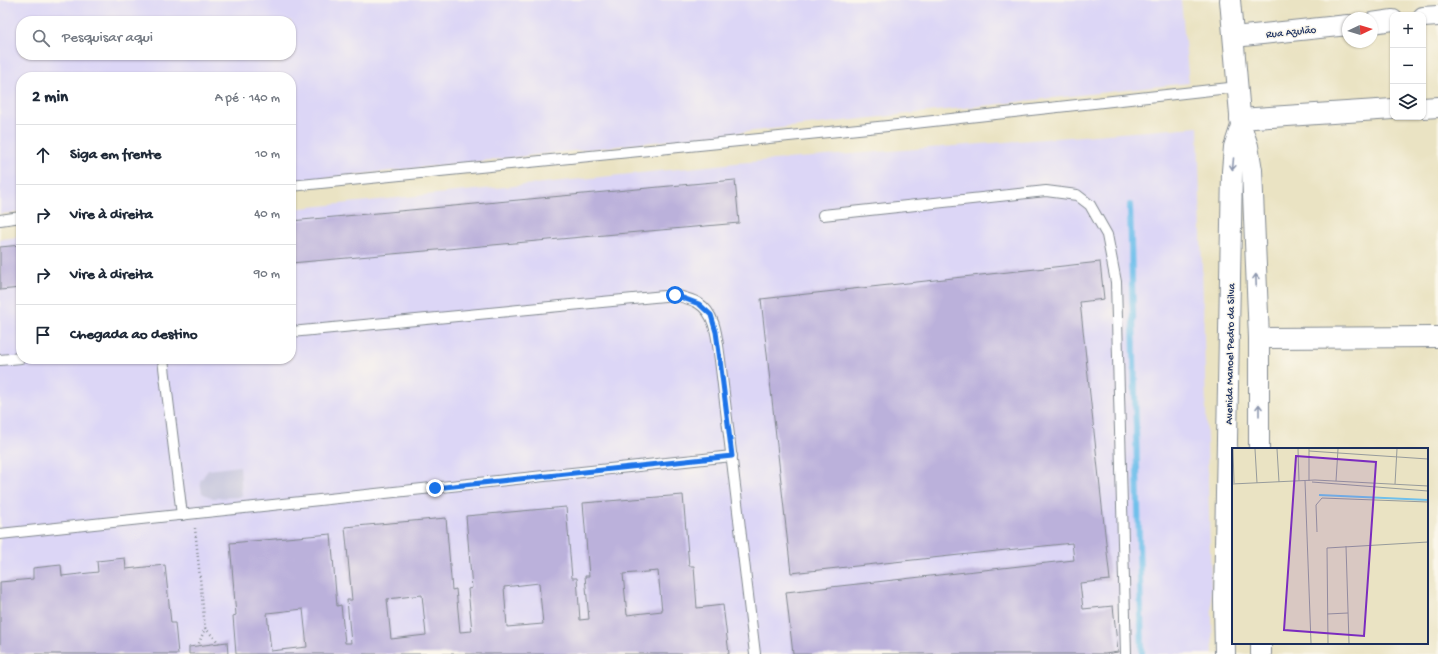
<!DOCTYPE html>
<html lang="pt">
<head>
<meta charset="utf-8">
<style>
  :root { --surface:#fff; --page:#f6f6f7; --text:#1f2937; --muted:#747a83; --line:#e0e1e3 }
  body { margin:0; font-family:"Gochi Hand",sans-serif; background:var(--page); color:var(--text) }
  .controls { position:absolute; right:12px; top:12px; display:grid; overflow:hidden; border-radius:8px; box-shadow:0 1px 3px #0004 }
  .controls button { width:36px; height:36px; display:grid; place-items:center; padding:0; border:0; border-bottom:1px solid var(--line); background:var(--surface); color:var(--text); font:20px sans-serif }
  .compass { position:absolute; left:1342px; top:12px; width:36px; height:36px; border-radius:50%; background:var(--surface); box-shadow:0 1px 3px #0004; rotate:86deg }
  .stop { position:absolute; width:12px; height:12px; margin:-9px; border:3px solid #1a73e8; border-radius:50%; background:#fff }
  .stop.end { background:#1a73e8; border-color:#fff; box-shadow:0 1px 4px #0008 }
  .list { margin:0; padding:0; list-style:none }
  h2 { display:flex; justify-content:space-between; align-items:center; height:52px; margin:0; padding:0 16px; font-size:17px }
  h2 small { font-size:13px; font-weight:400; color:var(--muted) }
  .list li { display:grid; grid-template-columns:26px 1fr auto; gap:12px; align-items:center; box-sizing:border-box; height:60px; padding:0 16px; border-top:1px solid var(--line) }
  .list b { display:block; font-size:15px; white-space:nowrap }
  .list em { font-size:13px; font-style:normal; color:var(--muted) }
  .icon { flex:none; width:22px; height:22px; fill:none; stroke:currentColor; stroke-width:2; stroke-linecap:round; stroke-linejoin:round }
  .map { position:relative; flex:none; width:1438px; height:654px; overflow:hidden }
  .search { position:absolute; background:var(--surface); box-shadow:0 1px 3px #0004; left:16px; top:16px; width:280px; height:44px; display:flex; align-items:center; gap:10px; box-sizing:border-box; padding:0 14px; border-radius:16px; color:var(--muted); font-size:15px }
  .panel { position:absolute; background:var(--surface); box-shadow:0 1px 3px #0004; left:16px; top:72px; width:280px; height:292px; border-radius:16px }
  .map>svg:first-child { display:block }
</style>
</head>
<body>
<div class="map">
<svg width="1438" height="654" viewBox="0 0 1438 654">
  <rect width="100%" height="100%" fill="#fbf7ec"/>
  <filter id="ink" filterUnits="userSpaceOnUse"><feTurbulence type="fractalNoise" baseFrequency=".025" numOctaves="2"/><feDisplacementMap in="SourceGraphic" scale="8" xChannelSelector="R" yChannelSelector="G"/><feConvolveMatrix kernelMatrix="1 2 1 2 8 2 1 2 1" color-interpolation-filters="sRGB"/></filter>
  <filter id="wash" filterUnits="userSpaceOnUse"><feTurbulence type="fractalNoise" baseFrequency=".012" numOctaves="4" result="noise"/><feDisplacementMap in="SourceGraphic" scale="16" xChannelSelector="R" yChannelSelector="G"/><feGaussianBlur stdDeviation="0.9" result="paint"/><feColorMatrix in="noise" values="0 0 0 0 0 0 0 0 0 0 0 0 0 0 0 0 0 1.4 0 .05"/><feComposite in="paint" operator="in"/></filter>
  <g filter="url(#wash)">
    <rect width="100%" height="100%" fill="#eae3c3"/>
    <!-- built -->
    <g fill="#dcd6f6" fill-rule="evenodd">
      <path d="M0,0h1181l8,83 -898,99v-105h-270v135l-21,2zM21,21h270v34h-270z"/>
      <polygon points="1198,127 1213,654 0,654 0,239 21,237 21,359 291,359 291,209 736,163"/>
    </g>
    <!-- industrial -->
    <polygon fill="#c2c2dc" points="240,466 242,497 212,498 202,493 200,481 208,470"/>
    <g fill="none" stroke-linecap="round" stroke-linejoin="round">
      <!-- stream -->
      <polyline stroke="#70c0eb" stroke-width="6" points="1130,205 1142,654"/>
    </g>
    <g id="blocks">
      <!-- building -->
      <g fill="#bbb1db" fill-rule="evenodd">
        <polygon points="735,180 739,223 291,263 291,221"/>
        <polygon points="21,245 21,288 0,290 0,247"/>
        <polygon points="1100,262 1104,299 1080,302 1110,580 1080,583 1083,609 1113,606 1118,652 1105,654 793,654 786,592 1074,560 1072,543 791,573 761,299"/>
        <path d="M683,495l6,71h5l3,42 26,-3 6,49h-493l-3,-38 3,-1 -6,-72 101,-9 6,72 4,-1 4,38h6l-4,-43h5l-7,-73 101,-9 6,72 4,-1 4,43 12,-1 -4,-42 4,-1 -6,-72 100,-9 6,71h5l3,42 9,-1 -4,-43h4l-6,-73zM658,571l4,40 -35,4 -4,-41zM539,583l4,41 -36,3 -3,-40zM422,595l4,40 -35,4 -4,-40zM303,609l4,38 -36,4 -4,-38z"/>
        <polygon points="125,558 126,569 165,565 171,623 175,623 178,654 0,654 0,582 33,579 33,568 61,565 62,576 98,572 97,561"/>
        <polygon points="227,642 228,654 189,654 189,647"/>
      </g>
    </g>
  </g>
  <g filter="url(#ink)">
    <use href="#blocks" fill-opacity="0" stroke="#828990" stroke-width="1"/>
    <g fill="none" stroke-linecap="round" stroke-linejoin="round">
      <!-- lane casing -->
      <g stroke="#828990" stroke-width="12">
        <g id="lane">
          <polyline points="291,186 888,126 1238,87"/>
          <polyline points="823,215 1046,191 1077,195 1090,205 1107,235 1116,282 1126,654"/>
          <polyline points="0,220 21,217"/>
          <path d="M291,332l384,-37c7,2 16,4 23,8 19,11 19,38 22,57l35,294"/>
          <polyline points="163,359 182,515"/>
          <polyline points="0,360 21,358"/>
          <polyline points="0,534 732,456"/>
        </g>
      </g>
      <!-- street casing -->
      <g stroke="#828990" stroke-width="22">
        <g id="street">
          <polyline points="1423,17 1438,16"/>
          <polyline points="1372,23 1393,20"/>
          <polyline points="1234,37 1348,25"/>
          <polyline points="1423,108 1438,107"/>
          <polyline points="1240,119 1393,109"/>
          <polyline points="1241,126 1248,146 1252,170 1259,338 1259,449"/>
          <polyline points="1259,338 1438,337"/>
          <polyline points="1261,643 1261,654"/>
          <polyline points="1225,654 1224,601 1232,171 1234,147 1241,126 1230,0"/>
        </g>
      </g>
      <!-- path -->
      <g stroke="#828990" stroke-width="2.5" stroke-dasharray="1 3" stroke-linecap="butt">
        <polyline points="195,528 205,628 198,646"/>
        <polyline points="205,628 219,643"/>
      </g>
      <!-- lane -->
      <use href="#lane" stroke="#fff" stroke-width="10"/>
      <!-- street -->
      <use href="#street" stroke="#fff" stroke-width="20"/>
    </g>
    <!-- one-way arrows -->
    <defs><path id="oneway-shaft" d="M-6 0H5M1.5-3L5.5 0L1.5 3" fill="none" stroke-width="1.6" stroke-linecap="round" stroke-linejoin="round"/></defs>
    <g stroke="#8d97ae">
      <use href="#oneway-shaft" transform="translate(1233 164) rotate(95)"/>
      <use href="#oneway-shaft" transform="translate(1256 280) rotate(-92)"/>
      <use href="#oneway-shaft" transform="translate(1259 410) rotate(-90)"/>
    </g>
  </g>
  <g fill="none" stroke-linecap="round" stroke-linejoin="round" filter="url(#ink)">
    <!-- route -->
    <polyline stroke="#1a73e8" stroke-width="5" points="435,488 732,456 720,360 716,332 711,315 699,304 675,295"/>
  </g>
  <g text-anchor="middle" stroke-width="3" stroke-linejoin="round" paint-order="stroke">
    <!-- street labels -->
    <g font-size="11" fill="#1b2f5e" stroke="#fbf7ec">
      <text transform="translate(1291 31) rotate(-6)" y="4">Rua Azulão</text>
      <text transform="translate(1229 354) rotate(-89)" y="4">Avenida Manoel Pedro da Silva</text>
    </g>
  </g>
  <!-- overview -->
  <g transform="translate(1232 448)">
    <rect width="196" height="196" fill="#eae3c3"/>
    <path fill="none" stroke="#70c0eb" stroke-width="2" d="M87,47l109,5"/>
    <path fill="none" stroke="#979b9b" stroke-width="1" d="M1,1l1,34M23,1l2,34M45,1l2,33M66,1l1,32M77,3l119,8M73,33l6,162M77,33v-32M104,33l2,-32M80,34l116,9M0,36l83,-4 113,6M163,36l2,-35M85,84l-1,-27 6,-7 106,4M114,98l3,97M95,166l21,-1M96,195l-1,-95 101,-6"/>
    <path fill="#7b2cbf" fill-opacity="0.15" stroke="#7b2cbf" stroke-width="2" d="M64,8l80,6 -12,174 -80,-6z"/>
    <rect width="196" height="196" fill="none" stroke="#1b2f5e" stroke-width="2"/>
  </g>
</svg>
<div class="controls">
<button>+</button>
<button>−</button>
<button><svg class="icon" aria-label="layers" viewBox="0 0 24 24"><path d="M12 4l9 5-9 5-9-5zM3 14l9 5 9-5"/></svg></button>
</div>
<svg class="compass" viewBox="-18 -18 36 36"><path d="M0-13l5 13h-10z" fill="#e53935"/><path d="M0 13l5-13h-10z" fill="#747a83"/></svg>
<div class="stop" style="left:675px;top:295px"></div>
<div class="stop end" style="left:435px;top:488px"></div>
<div class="search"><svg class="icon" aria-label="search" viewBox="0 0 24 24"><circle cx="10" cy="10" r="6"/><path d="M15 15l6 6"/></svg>Pesquisar aqui</div>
<section class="panel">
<h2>2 min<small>A pé · 140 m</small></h2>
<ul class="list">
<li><svg class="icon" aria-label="ahead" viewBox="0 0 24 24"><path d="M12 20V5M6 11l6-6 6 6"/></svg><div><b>Siga em frente</b></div><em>10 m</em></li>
<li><svg class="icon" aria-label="right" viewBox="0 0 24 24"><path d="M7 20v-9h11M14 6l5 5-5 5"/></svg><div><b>Vire à direita</b></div><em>40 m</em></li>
<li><svg class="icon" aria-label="right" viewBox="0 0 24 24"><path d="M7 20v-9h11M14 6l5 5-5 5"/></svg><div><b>Vire à direita</b></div><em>90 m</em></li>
<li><svg class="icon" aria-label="arrive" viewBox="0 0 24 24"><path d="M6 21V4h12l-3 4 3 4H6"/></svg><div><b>Chegada ao destino</b></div></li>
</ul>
</section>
</div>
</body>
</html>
